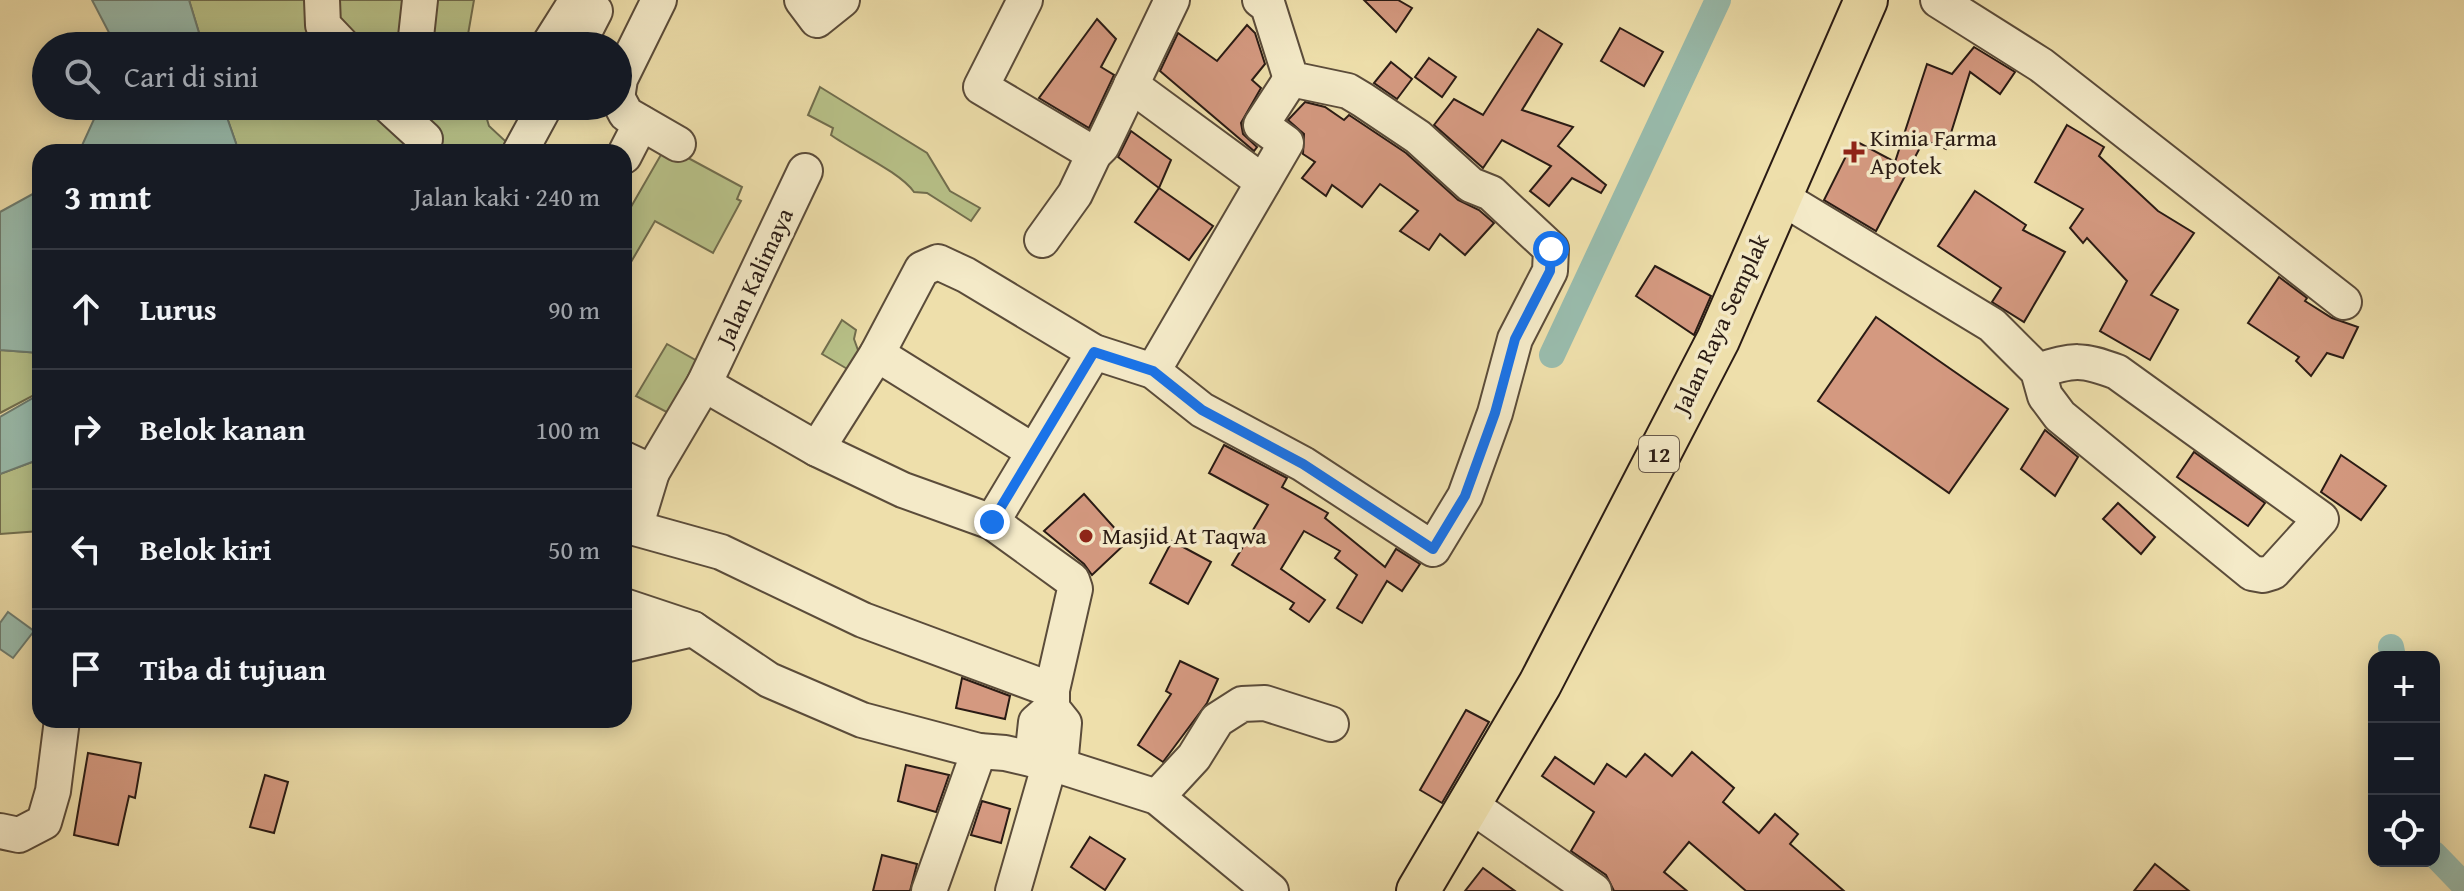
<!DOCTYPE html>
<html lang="id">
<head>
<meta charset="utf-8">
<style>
  :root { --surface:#171b24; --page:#242831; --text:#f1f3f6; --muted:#9ea1a6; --line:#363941 }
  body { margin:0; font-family:"Gentium Book Plus",serif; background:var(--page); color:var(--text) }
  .controls { position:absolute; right:24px; bottom:24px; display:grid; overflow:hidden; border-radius:16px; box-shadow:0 4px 20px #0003 }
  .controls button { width:72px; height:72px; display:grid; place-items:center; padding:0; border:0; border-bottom:2px solid var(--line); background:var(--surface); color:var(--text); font:40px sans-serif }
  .stop { position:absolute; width:24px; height:24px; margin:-18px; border:6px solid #1a73e8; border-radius:50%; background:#fff }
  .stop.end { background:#1a73e8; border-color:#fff; box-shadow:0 2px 8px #0008 }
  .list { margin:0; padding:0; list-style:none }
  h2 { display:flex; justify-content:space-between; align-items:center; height:104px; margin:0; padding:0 32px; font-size:34px }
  h2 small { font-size:26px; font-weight:400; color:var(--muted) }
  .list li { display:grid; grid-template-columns:52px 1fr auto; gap:24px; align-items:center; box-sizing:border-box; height:120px; padding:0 32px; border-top:2px solid var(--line) }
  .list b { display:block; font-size:30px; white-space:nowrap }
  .list em { font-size:26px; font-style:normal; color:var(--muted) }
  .icon { flex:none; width:44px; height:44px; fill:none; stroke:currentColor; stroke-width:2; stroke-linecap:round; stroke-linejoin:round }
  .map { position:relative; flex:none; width:2464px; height:891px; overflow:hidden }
  .search { position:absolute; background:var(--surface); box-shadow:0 4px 20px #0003; left:32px; top:32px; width:600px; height:88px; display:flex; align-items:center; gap:20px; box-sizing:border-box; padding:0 28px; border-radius:44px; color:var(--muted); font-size:30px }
  .panel { position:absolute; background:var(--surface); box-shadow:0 4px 20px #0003; left:32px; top:144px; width:600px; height:584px; border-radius:24px }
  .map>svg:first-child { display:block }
</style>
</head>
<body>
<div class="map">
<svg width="2464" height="891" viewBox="0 0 2464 891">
  <rect width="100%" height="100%" fill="#eedfab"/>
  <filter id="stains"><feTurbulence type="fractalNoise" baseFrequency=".0025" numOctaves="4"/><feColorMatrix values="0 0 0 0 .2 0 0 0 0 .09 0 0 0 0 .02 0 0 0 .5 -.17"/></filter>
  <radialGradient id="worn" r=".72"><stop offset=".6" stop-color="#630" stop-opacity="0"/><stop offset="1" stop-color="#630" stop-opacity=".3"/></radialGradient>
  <!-- green -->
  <g fill="#b8c289" stroke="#716e4e" stroke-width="2">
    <polygon points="189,0 474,0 466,46 203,46"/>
    <path d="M820,87l107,66 23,38 30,17 -9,13 -44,-28 -13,-1c-14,-20 -61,-41 -83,-57l2,-7 -25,-13z"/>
    <polygon points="223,106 483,106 489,126 517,152 239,152"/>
    <polygon points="666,146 742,187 737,199 741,201 713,253 655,221 624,274 624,219"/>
    <polygon points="842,320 856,330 854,339 859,353 849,370 822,354"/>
    <polygon points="667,344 706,366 678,418 636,396"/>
    <polygon points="0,350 40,353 40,392 0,413"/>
    <polygon points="40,459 40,531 0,534 0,474"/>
  </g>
  <!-- water -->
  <g fill="#99bcad" stroke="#6d7c70" stroke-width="2">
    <polygon points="92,0 189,0 203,46 116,46"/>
    <polygon points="100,106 223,106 239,152 79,152"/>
    <polygon points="40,190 40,353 0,350 0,212"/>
    <polygon points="40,394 40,459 0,474 0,417"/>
    <polygon points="8,612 34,631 13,658 0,649 0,623"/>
  </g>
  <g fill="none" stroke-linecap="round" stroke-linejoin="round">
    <!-- canal -->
    <g stroke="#99bcad" stroke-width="26">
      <polyline points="1552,355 1718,0"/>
      <polyline points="2391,647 2393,657"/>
      <polyline points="2434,854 2464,885"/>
    </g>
  </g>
  <!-- building -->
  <g fill="#d49980" stroke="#2a1b14" stroke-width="2">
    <polygon points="1364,0 1398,0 1412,8 1396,32"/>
    <polygon points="1097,19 1116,39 1101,67 1114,75 1089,128 1039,98"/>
    <polygon points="1247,25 1255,33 1265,64 1252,80 1261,88 1241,123 1243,134 1257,147 1254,151 1160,71 1178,33 1217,61"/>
    <polygon points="1620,28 1663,52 1644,86 1601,61"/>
    <polygon points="1538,29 1562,44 1522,110 1573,127 1558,146 1606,185 1601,193 1572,178 1549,206 1530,191 1551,166 1502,140 1483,168 1434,125 1454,99 1483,115"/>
    <polygon points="1974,47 2015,72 2000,94 1970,72 1946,149 1924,140 1876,231 1824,200 1854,140 1895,162 1927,64 1952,74"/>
    <polygon points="1429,58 1456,77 1442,97 1415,77"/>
    <polygon points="1391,62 1412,79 1397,99 1374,83"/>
    <polygon points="1305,102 1325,107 1344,120 1349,115 1406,153 1458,200 1479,210 1494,223 1465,255 1440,234 1429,250 1400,231 1418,211 1380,184 1362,207 1332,185 1326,196 1302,178 1315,162 1303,154 1304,134 1288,120"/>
    <polygon points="2067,125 2104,147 2099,156 2158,211 2194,233 2151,295 2178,310 2150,360 2100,331 2127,281 2087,238 2083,243 2070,228 2083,209 2035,182"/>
    <polygon points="1131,131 1171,160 1159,188 1118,157"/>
    <polygon points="1159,188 1213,226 1189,260 1135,222"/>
    <polygon points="1975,191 2026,225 2023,230 2065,252 2024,322 1992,302 2001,288 1938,246"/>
    <polygon points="1655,266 1711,296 1694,335 1636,296"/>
    <polygon points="2279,277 2307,298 2305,301 2332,318 2358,327 2343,358 2327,353 2311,376 2296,361 2299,357 2248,323"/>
    <polygon points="1876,317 2008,409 1949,493 1818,401"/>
    <polygon points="2045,430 2078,457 2055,496 2021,469"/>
    <polygon points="1224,445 1287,478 1282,487 1328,513 1325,518 1385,567 1396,549 1420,564 1402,591 1387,581 1362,623 1337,608 1357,575 1335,558 1340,551 1304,531 1281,569 1325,600 1309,622 1290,609 1294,603 1232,565 1268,505 1209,473"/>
    <polygon points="2194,452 2265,503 2248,526 2177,477"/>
    <polygon points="2341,455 2386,486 2361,520 2321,492"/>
    <polygon points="1084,494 1127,542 1092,575 1084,564 1044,531"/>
    <polygon points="2118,503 2155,537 2141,554 2103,519"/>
    <polygon points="1172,541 1211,562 1188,604 1150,583"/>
    <polygon points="1180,661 1218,679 1207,703 1163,762 1138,745 1171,694 1166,691"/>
    <polygon points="962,678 1010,696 1005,719 956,708"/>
    <polygon points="1466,710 1489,722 1442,803 1420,790"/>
    <polygon points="1692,752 1734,788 1723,802 1759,833 1775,814 1798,834 1790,844 1844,891 1746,891 1689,842 1664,872 1687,891 1614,891 1606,875 1571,851 1594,812 1542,776 1555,757 1594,784 1607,764 1626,777 1645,754 1672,776"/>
    <polygon points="88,753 141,763 135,798 129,796 118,845 74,835"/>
    <polygon points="906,765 949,775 936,812 898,801"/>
    <polygon points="265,775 288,782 274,833 250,827"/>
    <polygon points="982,801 1010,809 1001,843 971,835"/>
    <polygon points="1090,837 1125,859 1105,890 1071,867"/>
    <polygon points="882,855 917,864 910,891 873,891"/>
    <polygon points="2155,864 2189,891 2134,891"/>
    <polygon points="1483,868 1515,891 1465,891"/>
  </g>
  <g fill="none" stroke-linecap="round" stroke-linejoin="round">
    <!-- minor casing -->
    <g stroke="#5b4c3a" stroke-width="38">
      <g id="minor">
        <polyline points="322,0 323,25 343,46"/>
        <polyline points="802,0 817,20 842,0"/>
        <polyline points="1025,0 981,87 1094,154"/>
        <polyline points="1938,0 2041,65 2344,302"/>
        <polyline points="415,46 420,0"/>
        <polyline points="548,46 577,0"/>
        <polyline points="577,46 595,11"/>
        <polyline points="1131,85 1263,182"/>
        <polyline points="618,92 620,79 659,0"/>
        <polyline points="618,99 626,114 678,144"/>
        <polyline points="389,106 425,139"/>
        <polyline points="520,152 545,106"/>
        <polyline points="624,156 641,123"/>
        <path d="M1779,196l213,129 46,46c36,-12 44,-12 79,1l204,147 -48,53 -10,3 -11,-2 -192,-157 -15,-20 -7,-25"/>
        <polyline points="1042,240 1075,194 1094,154 1102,146 1172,0"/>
        <polyline points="877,354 1033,451"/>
        <polyline points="1153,371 1286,143 1261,125 1291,79"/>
        <polyline points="704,384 817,449 903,490 992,522 1072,580 1075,589 1052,690 1052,708"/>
        <polyline points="817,449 877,354 922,269 938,262 966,275 1094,352 1153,371 1202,410 1303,464 1433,549 1465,496 1495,413 1515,339 1550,271 1551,249 1491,193 1471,185 1418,137 1363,100 1348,91 1291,79 1268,6 1260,0"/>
        <polyline points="624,459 652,472 635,528"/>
        <polyline points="652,472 704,384 805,171"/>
        <polyline points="992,522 1094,352"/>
        <polyline points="624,525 721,552 863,620 1052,690"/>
        <polyline points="624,606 693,629 769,680 862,720 979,751 1005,753 1060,766 1157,797 1271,891"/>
        <polyline points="624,645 693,629"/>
        <polyline points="1032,759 1036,722 1052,708 1064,723 1060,766"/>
        <polyline points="1157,797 1194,757 1217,720 1242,704 1265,703 1331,724"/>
        <polyline points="1469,804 1594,891"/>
        <polyline points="0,831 19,835 44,822 53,791 62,720"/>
        <polyline points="929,891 979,751"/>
        <polyline points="1013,891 1049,766"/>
      </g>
    </g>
    <!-- major casing -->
    <g stroke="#2a1b14" stroke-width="46">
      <polyline id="major" points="1418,891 1540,684 1718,340 1866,0"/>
    </g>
    <!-- minor -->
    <use href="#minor" stroke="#f4eac8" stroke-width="34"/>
    <!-- major -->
    <use href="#major" stroke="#eedfab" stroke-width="42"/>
  </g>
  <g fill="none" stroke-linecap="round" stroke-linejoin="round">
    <!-- route -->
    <polyline stroke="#1a73e8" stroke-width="10" points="992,522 1094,352 1153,371 1202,410 1303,464 1433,549 1465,496 1495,413 1515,339 1550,271 1551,249"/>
  </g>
  <!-- markers -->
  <g fill="#8f2418" stroke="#f4eac8" stroke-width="3">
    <path d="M1850 140h8v8h8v8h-8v8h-8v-8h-8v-8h8z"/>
    <circle cx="1086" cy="536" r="8"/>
  </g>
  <g text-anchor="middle" stroke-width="7" stroke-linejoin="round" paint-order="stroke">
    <!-- shield labels -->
    <rect fill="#f4eac8" stroke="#67594a" stroke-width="2" x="1639" y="436" width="40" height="36" rx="6"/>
    <g font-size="22" font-weight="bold" fill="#2a1b14">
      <text x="1659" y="462">12</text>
    </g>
    <!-- poi labels -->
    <g font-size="24" fill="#2a1b14" stroke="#f4eac8" text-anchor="start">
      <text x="1870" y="146">Kimia Farma<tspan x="1870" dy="28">Apotek</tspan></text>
      <text x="1102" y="544">Masjid At Taqwa</text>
    </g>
    <!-- street labels -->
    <g font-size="24" fill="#2a1b14" stroke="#f4eac8">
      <text transform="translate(755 277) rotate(-65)" y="8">Jalan Kalimaya</text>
      <text transform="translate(1721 324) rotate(-65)" y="8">Jalan Raya Semplak</text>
    </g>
  </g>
  <rect width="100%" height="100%" filter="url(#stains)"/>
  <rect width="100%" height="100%" fill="url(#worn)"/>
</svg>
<div class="controls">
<button>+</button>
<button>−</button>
<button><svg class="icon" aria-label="locate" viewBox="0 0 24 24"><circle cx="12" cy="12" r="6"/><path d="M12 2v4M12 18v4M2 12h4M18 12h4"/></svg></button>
</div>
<div class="stop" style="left:1551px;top:249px"></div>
<div class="stop end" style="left:992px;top:522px"></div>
<div class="search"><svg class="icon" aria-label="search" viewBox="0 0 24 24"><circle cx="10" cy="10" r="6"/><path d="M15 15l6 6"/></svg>Cari di sini</div>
<section class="panel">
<h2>3 mnt<small>Jalan kaki · 240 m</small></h2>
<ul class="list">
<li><svg class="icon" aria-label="ahead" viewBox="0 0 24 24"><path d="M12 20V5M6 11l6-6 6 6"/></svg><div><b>Lurus</b></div><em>90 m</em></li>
<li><svg class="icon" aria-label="right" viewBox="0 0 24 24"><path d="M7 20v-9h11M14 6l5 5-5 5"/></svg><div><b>Belok kanan</b></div><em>100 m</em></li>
<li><svg class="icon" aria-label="left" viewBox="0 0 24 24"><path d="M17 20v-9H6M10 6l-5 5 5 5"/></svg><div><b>Belok kiri</b></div><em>50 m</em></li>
<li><svg class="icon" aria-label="arrive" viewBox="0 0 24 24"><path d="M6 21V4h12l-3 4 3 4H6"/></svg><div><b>Tiba di tujuan</b></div></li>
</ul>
</section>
</div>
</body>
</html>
